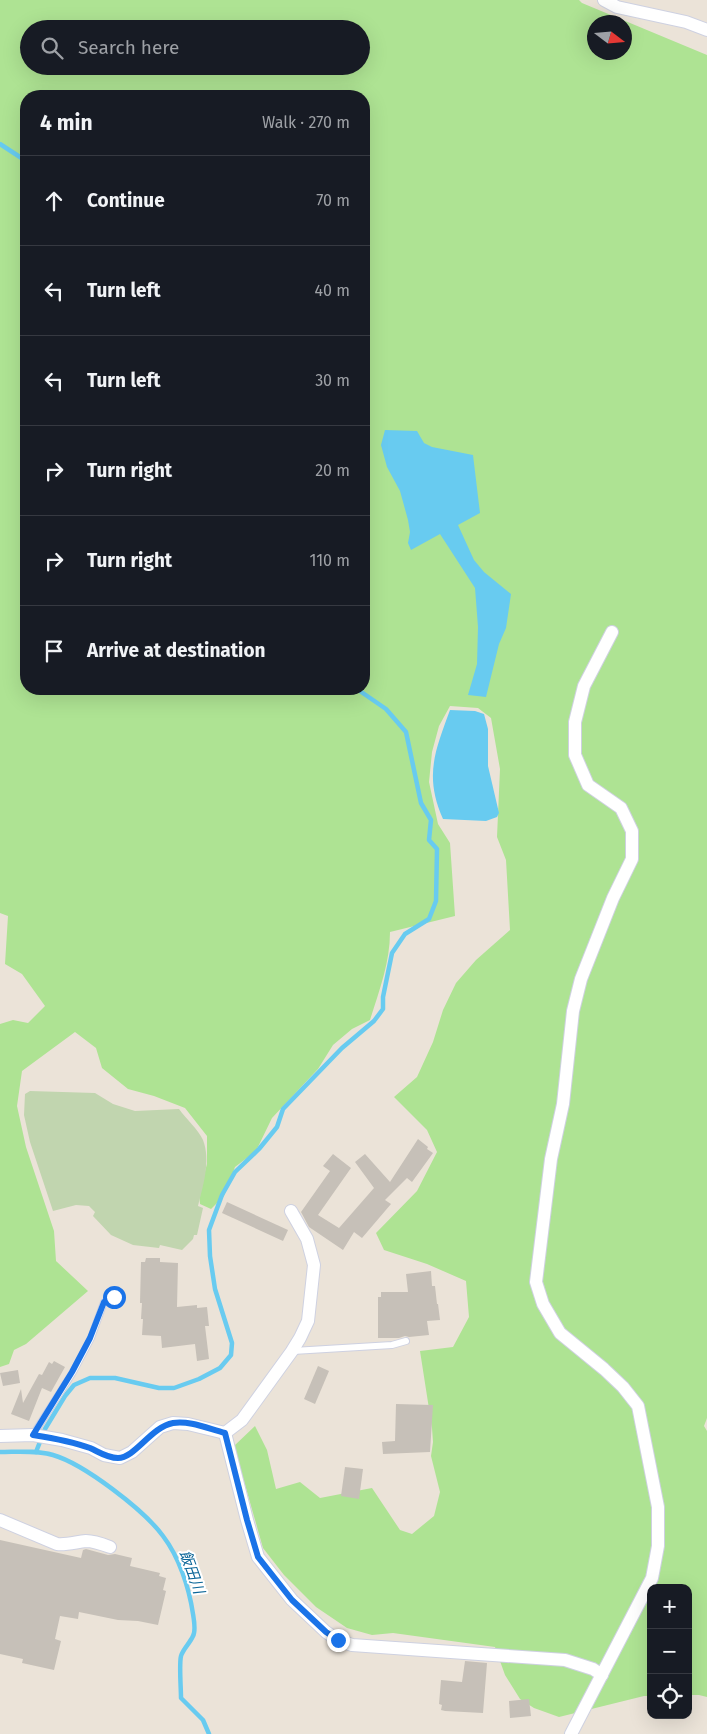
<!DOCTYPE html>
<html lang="en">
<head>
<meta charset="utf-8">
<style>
  :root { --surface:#171b24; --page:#20242c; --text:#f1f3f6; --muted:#9ea1a6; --line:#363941 }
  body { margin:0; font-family:"Fira Sans","Noto Sans JP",sans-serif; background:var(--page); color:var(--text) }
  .controls { position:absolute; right:15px; bottom:15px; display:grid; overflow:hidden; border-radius:10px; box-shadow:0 5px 20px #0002 }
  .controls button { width:45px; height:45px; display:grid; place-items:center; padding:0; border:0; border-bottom:1px solid var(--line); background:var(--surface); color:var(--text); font:25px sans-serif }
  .compass { position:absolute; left:587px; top:15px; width:45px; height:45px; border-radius:50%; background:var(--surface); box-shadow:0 5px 20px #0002; rotate:106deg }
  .stop { position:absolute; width:15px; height:15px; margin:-11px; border:4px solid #1a73e8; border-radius:50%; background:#fff }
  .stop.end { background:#1a73e8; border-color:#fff; box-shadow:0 1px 5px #0008 }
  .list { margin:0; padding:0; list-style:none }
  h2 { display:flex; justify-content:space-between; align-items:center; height:65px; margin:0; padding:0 20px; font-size:21px }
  h2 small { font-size:16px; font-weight:400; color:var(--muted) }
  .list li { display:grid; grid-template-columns:32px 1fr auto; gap:15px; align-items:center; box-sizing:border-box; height:90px; padding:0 20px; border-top:1px solid var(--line) }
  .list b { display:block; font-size:19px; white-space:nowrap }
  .list em { font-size:16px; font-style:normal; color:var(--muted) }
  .icon { flex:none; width:28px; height:28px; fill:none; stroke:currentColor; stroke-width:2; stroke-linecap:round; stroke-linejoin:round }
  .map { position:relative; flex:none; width:707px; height:1734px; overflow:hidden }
  .search { position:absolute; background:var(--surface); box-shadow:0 5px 20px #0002; left:20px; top:20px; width:350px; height:55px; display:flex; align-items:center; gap:12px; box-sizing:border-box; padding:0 18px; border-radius:28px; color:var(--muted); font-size:19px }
  .panel { position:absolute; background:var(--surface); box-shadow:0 5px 20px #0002; left:20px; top:90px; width:350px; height:605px; border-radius:20px }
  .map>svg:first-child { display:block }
</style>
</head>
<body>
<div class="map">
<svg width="707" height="1734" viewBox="0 0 707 1734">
  <rect width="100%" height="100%" fill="#ebe3d8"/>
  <!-- green -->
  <path fill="#aee393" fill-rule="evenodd" d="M0,0h579l3,3 125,52v1363l-3,8 3,5v266l-8,-2h-11v-107h-37v108h-7l-85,21 -25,-9 -14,-9 -15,-24 -10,-28 -102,-14 -21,2 -25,-7 -31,-21 -32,-32 -21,-27 -29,-102 21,-20 12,24 9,39 24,-7 20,16 52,-10 28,42 12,4 22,-18 6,-24 -9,-36 2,-14 -1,-14 -12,-77 33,-4 16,-30 -3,-36 -39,-17 -43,-14 -8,-17 41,-42 20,-39 -10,-22 -33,-33 23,-20 16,-35 10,-32 13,-27 20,-23 34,-30 -4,-70 -9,-23 3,-68 -9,-51 -13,-10 -28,-2 -11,20 -7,26 -3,30 9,42 12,19 5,73 -65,16c0,31 -11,59 -20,88l-18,9 -19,16 -15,24 -46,49 -16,33 -21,16 -11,29 -13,13 -11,-5 -1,-11 8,-29v-28l-22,-28 -31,-12 -26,-7 -26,-21 -6,-20 -21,-16 -53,39 -5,35 9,41 28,84 2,30 32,30 -62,53 -12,6 -5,14 -9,3v-343l13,-4 15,3 17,-17 -23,-32 -17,-10 3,-48 -8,-3zM594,22h30v30h-30zM29,29h332v37h-332zM26,96h338v593h-338z"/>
  <!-- cemetery -->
  <path fill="#c1d5af" d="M30,1091l65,2 18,11 22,7 44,-2c7,10 19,20 24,31 8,21 0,46 -5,66l5,2 -6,27h-3l-1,4 -11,11 -22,-5 -1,3 -26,-3 -22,-10 -18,-19 2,-4 -6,-6 -13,-1 -23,6 -23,-69 -6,-27 1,-21z"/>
  <!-- water -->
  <g fill="#68cbf0">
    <polygon points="385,430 417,431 424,443 432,447 473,455 480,513 458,525 474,560 484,572 511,594 506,628 499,644 486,697 468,695 477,664 478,627 475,588 440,534 411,550 408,543 410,532 408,520 400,491 387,467 381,445"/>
    <path d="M450,710l25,1 9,3 4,15v37l11,47 -2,4 -11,4 -43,-2c-19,-43 -8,-68 7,-109z"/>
  </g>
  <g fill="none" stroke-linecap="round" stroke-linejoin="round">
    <!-- stream -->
    <g stroke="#68cbf0" stroke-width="4.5">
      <polyline points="0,144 26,161"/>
      <path d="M0,1452c17,0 36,-2 53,3 31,9 91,55 110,81 16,21 26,51 30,78 1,6 3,17 0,22 -3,7 -10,13 -12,20 -2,8 0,32 0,42l22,22 6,14"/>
      <polyline points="36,1452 45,1429 65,1396 74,1385 90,1378 115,1378 159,1388 174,1388 199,1379 220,1368 231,1355 232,1343 215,1289 210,1256 209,1230 222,1195 235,1172 259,1149 277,1127 283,1109 342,1048 374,1021 383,1009 383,997 392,953 405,934 429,919 436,901 437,849 429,840 431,820 421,803 406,732 386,709 357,689"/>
    </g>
  </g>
  <!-- building -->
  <g fill="#c6c0b8">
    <polygon points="418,1139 428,1147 427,1149 433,1153 412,1182 407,1178 385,1200 391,1204 362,1238 354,1232 343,1250 309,1227 301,1212 330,1171 323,1166 333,1154 351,1168 318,1215 339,1228 374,1188 355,1162 365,1154 390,1182"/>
    <polygon points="227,1202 288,1230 283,1241 222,1213"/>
    <polygon points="146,1258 160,1258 160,1262 178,1263 177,1307 197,1305 197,1308 207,1307 209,1326 205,1326 209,1359 197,1361 195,1344 162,1348 161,1336 142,1335 143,1319 141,1319 142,1303 140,1303 141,1262 145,1262"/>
    <polygon points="431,1271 432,1286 435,1286 437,1304 438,1304 440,1320 427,1321 429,1335 409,1337 405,1336 399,1338 378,1338 378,1297 381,1297 381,1292 408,1292 406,1274"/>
    <polygon points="54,1361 65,1367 51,1392 42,1388 29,1421 11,1414 21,1389 23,1403 39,1374 42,1375 49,1362 52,1364"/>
    <polygon points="318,1366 329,1371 315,1404 304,1399"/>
    <polygon points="18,1370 20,1383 3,1386 0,1373"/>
    <polygon points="396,1404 433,1405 430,1452 383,1454 382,1442 395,1441"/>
    <polygon points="345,1467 363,1469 359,1499 341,1496"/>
    <polygon points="0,1540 81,1558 83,1550 86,1549 108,1555 115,1554 132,1558 130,1566 160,1573 159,1576 166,1578 163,1590 166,1591 158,1625 138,1621 118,1620 79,1612 78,1619 60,1616 55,1639 61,1641 54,1670 22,1663 23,1659 0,1654"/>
    <polygon points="465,1661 487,1663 483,1713 445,1711 441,1710 442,1705 439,1704 441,1680 462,1682"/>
    <polygon points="529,1699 531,1716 510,1718 509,1701"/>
  </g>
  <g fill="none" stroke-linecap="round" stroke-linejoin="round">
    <!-- lane casing -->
    <g stroke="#ced1e1" stroke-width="8">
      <g id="lane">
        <polyline points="293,1351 392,1345 406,1341"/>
        <polyline points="33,1435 73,1372 91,1338 104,1302 114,1297"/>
      </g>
    </g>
    <!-- street casing -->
    <g stroke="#ced1e1" stroke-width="14">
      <g id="street">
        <polyline points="604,0 617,7 686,22 707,30"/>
        <polyline points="225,1433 247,1520 258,1557 292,1600 326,1632 338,1640 352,1645 565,1660 593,1669 602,1675"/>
        <polyline points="0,1436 33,1435 62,1440 91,1448 104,1455 120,1458 132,1452 160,1427 173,1423 188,1424 225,1433 242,1420 292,1351 300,1338 308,1321 314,1265 307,1239 291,1211"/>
        <path d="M0,1520l57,24c10,1 19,-2 29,-3 8,0 16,3 24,6"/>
        <polyline points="571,1734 652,1578 658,1546 658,1507 638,1406 623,1387 604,1369 560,1333 543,1304 536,1282 551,1159 563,1104 573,1011 581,979 613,898 632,859 632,831 621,808 588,785 575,755 575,722 584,686 612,632"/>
      </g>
    </g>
    <!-- lane -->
    <use href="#lane" stroke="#fff" stroke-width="6"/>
    <!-- street -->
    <use href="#street" stroke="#fff" stroke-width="12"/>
  </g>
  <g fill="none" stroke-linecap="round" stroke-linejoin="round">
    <!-- route -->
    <path stroke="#1a73e8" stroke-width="6" d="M114,1297l-10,5 -14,36 -18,34 -39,63c19,3 38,6 57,13 9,4 17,10 28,10 17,0 33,-31 55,-35 16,-3 36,6 52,10l22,87 11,37 34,43 34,32 12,8"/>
  </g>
  <g text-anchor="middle" stroke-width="4" stroke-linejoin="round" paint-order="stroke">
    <!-- water labels -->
    <g font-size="15" font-style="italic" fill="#0b6698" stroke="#fff">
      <text transform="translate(192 1572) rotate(70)" y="5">飯田川</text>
    </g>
  </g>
</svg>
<div class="controls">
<button>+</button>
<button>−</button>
<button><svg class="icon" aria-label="locate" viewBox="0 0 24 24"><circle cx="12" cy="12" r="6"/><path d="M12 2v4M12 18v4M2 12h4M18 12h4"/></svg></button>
</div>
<svg class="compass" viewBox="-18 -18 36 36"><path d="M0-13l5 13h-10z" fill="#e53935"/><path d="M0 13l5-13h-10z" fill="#9ea1a6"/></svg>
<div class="stop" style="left:114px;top:1297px"></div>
<div class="stop end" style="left:338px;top:1640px"></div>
<div class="search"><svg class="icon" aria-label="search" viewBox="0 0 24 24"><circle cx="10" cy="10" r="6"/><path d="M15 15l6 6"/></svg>Search here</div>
<section class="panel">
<h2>4 min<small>Walk · 270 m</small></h2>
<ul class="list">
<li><svg class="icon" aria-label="ahead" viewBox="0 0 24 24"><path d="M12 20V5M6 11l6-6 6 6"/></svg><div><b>Continue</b></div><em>70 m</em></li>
<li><svg class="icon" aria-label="left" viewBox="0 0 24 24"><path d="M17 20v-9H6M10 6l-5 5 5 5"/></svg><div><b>Turn left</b></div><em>40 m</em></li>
<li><svg class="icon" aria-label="left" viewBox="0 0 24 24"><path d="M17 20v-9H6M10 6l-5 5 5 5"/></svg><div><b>Turn left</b></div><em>30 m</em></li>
<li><svg class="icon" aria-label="right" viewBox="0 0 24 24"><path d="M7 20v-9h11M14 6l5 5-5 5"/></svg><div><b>Turn right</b></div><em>20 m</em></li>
<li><svg class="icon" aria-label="right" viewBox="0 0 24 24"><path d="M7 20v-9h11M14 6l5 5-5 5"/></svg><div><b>Turn right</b></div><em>110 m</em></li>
<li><svg class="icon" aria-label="arrive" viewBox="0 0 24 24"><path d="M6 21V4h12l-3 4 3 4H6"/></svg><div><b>Arrive at destination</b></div></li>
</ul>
</section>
</div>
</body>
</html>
